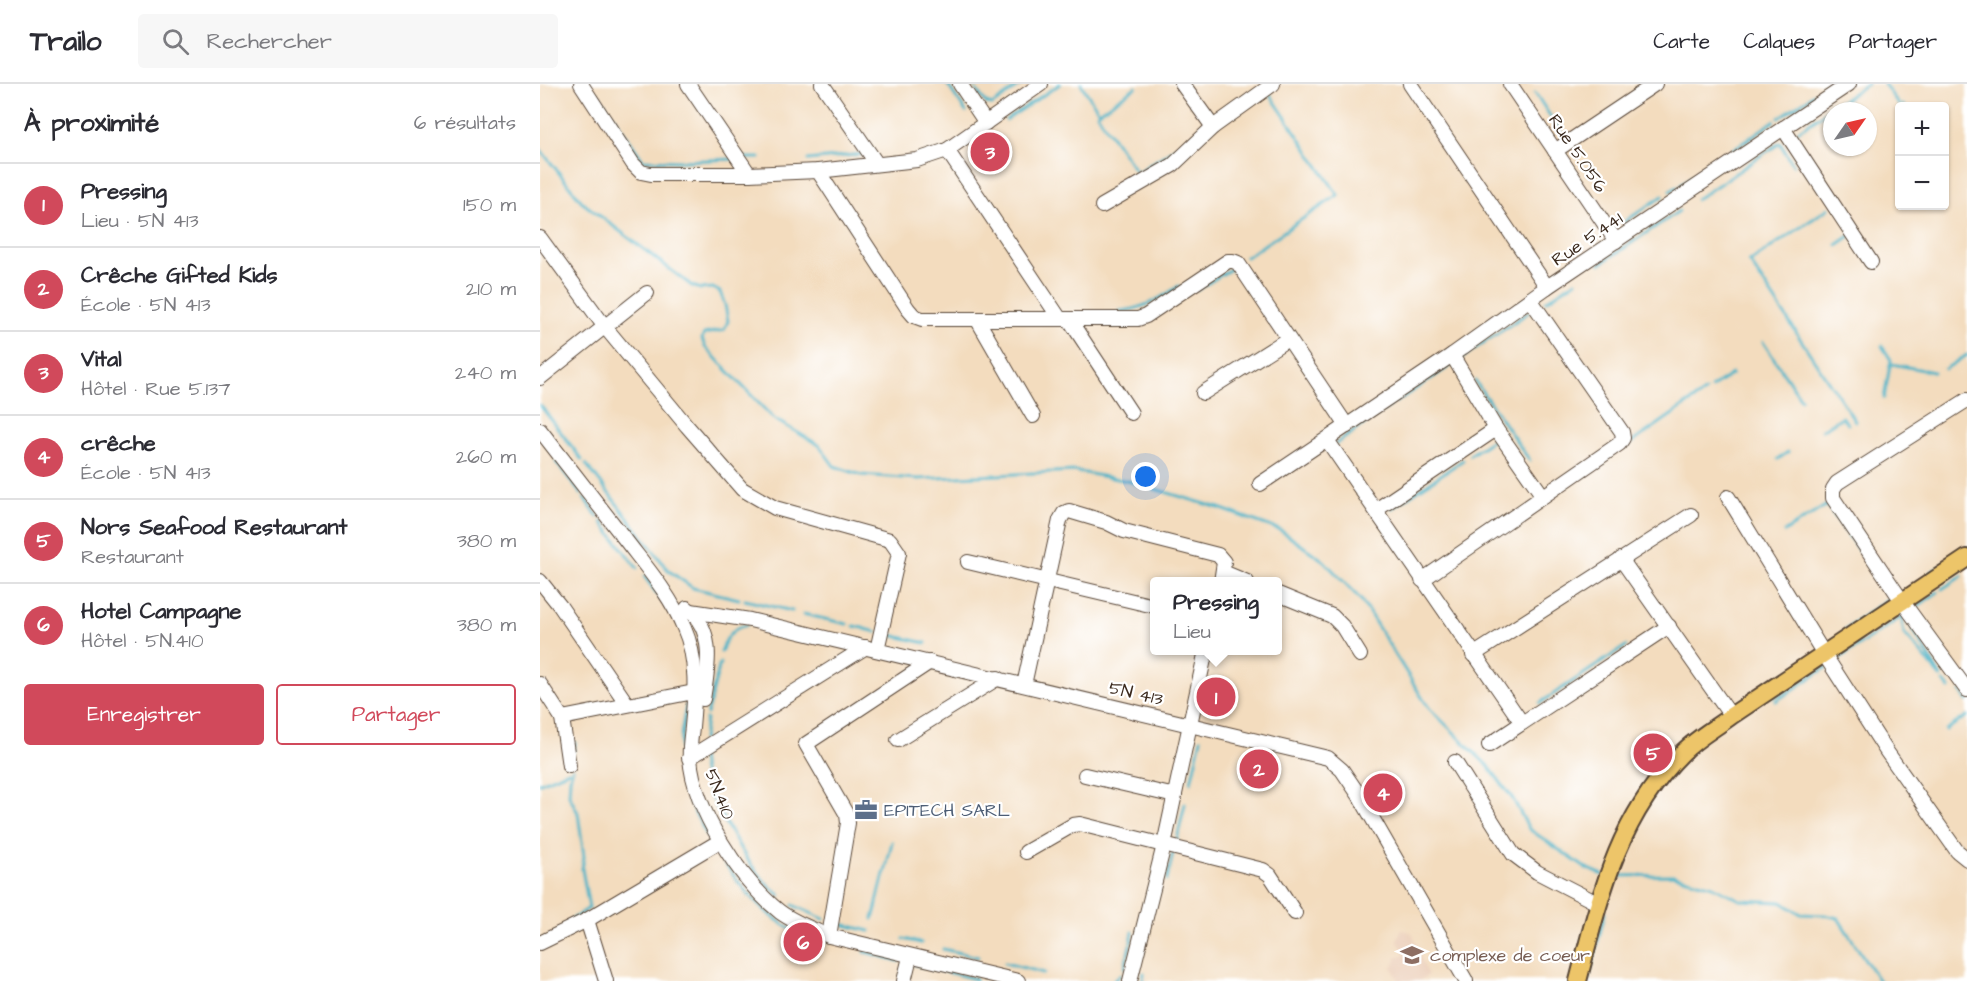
<!DOCTYPE html>
<html lang="fr">
<head>
<meta charset="utf-8">
<style>
  :root { --surface:#fff; --page:#f7f7f7; --text:#2b2b33; --muted:#7c7c81; --line:#e1e1e2; --accent:#d1495b }
  body { margin:0; font-family:"Architects Daughter",sans-serif; background:var(--page); color:var(--text) }
  .controls { position:absolute; right:18px; top:18px; display:grid; overflow:hidden; border-radius:6px; box-shadow:0 2px 4px #0004 }
  .controls button { width:54px; height:54px; display:grid; place-items:center; padding:0; border:0; border-bottom:2px solid var(--line); background:var(--surface); color:var(--text); font:30px sans-serif }
  .compass { position:absolute; left:1283px; top:18px; width:54px; height:54px; border-radius:50%; background:var(--surface); box-shadow:0 2px 4px #0004; rotate:56deg }
  .you { position:absolute; left:606px; top:393px; width:21px; height:21px; margin:-15px; border:4px solid #fff; border-radius:50%; background:#1a73e8; box-shadow:0 0 0 9px #1a73e833 }
  .badge { display:grid; place-items:center; width:39px; height:39px; border-radius:50%; background:var(--accent); color:#fff; font-size:20px; font-weight:700 }
  .pin { position:absolute; translate:-50% -50%; border:3px solid #fff; box-shadow:0 2px 6px #0006 }
  .popup { position:absolute; left:610px; top:493px; width:132px; height:78px; box-sizing:border-box; display:grid; place-content:center; border-radius:6px; background:var(--surface); filter:drop-shadow(0 2px 4px #0005); font-size:20px; white-space:nowrap; color:var(--muted) }
  .popup b { font-size:22px; color:var(--text) }
  .popup::after { content:''; position:absolute; left:50%; top:100%; margin-left:-12px; border:12px solid transparent; border-top-color:var(--surface) }
  .list { margin:0; padding:0; list-style:none }
  h2 { display:flex; justify-content:space-between; align-items:center; height:78px; margin:0; padding:0 24px; font-size:26px }
  h2 small { font-size:20px; font-weight:400; color:var(--muted) }
  .list li { display:grid; grid-template-columns:39px 1fr auto; gap:18px; align-items:center; box-sizing:border-box; height:84px; padding:0 24px; border-top:2px solid var(--line) }
  .list b { display:block; font-size:22px; white-space:nowrap }
  .list p { margin:0; font-size:20px; white-space:nowrap; color:var(--muted) }
  .list em { font-size:20px; font-style:normal; color:var(--muted) }
  .actions { display:flex; gap:12px; padding:18px 24px }
  .actions a { flex:1; padding:14px 0; border:2px solid var(--accent); border-radius:6px; text-align:center; font-size:21px; color:var(--accent) }
  .actions .main { background:var(--accent); color:#fff }
  .icon { flex:none; width:33px; height:33px; fill:none; stroke:currentColor; stroke-width:2; stroke-linecap:round; stroke-linejoin:round }
  .map { position:relative; flex:none; width:1427px; height:897px; overflow:hidden }
  header { display:flex; align-items:center; gap:36px; box-sizing:border-box; height:84px; padding:0 30px; background:var(--surface); border-bottom:2px solid var(--line) }
  header strong { font-size:28px }
  nav { display:flex; gap:33px; margin-inline-start:auto; font-size:21px }
  .search { width:420px; height:54px; background:var(--page); display:flex; align-items:center; gap:15px; box-sizing:border-box; padding:0 21px; border-radius:6px; color:var(--muted); font-size:22px }
  main { display:flex }
  aside { flex:1; background:var(--surface) }
  .map>svg:first-child { display:block }
</style>
</head>
<body>
<header>
<strong>Trailo</strong>
<div class="search"><svg class="icon" aria-label="search" viewBox="0 0 24 24"><circle cx="10" cy="10" r="6"/><path d="M15 15l6 6"/></svg>Rechercher</div>
<nav><a>Carte</a><a>Calques</a><a>Partager</a></nav>
</header>
<main>
<aside>
<h2>À proximité<small>6 résultats</small></h2>
<ul class="list">
<li><span class="badge">1</span><div><b>Pressing</b><p>Lieu · 5N 413</p></div><em>150 m</em></li>
<li><span class="badge">2</span><div><b>Crêche Gifted Kids</b><p>École · 5N 413</p></div><em>210 m</em></li>
<li><span class="badge">3</span><div><b>Vital</b><p>Hôtel · Rue 5.137</p></div><em>240 m</em></li>
<li><span class="badge">4</span><div><b>crêche</b><p>École · 5N 413</p></div><em>260 m</em></li>
<li><span class="badge">5</span><div><b>Nors Seafood Restaurant</b><p>Restaurant</p></div><em>380 m</em></li>
<li><span class="badge">6</span><div><b>Hotel Campagne</b><p>Hôtel · 5N.410</p></div><em>380 m</em></li>
</ul>
<div class="actions"><a class="main">Enregistrer</a><a>Partager</a></div>
</aside>
<div class="map">
<svg width="1427" height="897" viewBox="0 0 1427 897">
  <rect width="100%" height="100%" fill="#fff"/>
  <filter id="ink" filterUnits="userSpaceOnUse"><feTurbulence type="fractalNoise" baseFrequency=".0167" numOctaves="2"/><feDisplacementMap in="SourceGraphic" scale="12" xChannelSelector="R" yChannelSelector="G"/><feConvolveMatrix kernelMatrix="1 2 1 2 8 2 1 2 1" color-interpolation-filters="sRGB"/></filter>
  <filter id="wash" filterUnits="userSpaceOnUse"><feTurbulence type="fractalNoise" baseFrequency=".008" numOctaves="4" result="noise"/><feDisplacementMap in="SourceGraphic" scale="24" xChannelSelector="R" yChannelSelector="G"/><feGaussianBlur stdDeviation="1.35" result="paint"/><feColorMatrix in="noise" values="0 0 0 0 0 0 0 0 0 0 0 0 0 0 0 0 0 1.4 0 .05"/><feComposite in="paint" operator="in"/></filter>
  <g filter="url(#wash)">
    <rect width="100%" height="100%" fill="#f3dcbe"/>
    <!-- built -->
    <polygon fill="#ebceb7" points="861,846 871,848 879,863 881,874 888,891 879,897 859,897 852,884 856,876 855,874 865,870 857,856"/>
    <g fill="none" stroke-linecap="round" stroke-linejoin="round">
      <!-- stream -->
      <g stroke="#49b3c7" stroke-width="3">
        <polyline points="407,0 426,28"/>
        <polyline points="433,0 435,3"/>
        <polyline points="541,0 559,28 557,30 597,89 635,64"/>
        <polyline points="1344,0 1359,21"/>
        <polyline points="437,7 446,19 452,21 482,0"/>
        <polyline points="57,9 103,76 140,77 194,75"/>
        <polyline points="995,9 1024,53"/>
        <polyline points="1266,16 1274,10"/>
        <polyline points="1363,21 1364,22"/>
        <polyline points="559,28 596,3"/>
        <polyline points="1239,34 1264,17"/>
        <polyline points="466,36 520,0"/>
        <polyline points="1258,47 1327,0"/>
        <polyline points="0,65 43,119 152,202 161,205 173,204 180,208 185,221 188,237 184,246 164,250 162,255 165,263 234,335 279,361 294,382 321,391 378,395 534,387 588,397 679,424 740,446 784,477 821,516 883,615 890,625 949,683 973,715 989,745 1044,783 1063,791"/>
        <polyline points="1192,66 1234,37"/>
        <polyline points="204,74 220,74"/>
        <polyline points="268,76 323,70"/>
        <polyline points="1214,76 1240,59 1253,81"/>
        <polyline points="1141,100 1187,69"/>
        <polyline points="1130,107 1137,103"/>
        <polyline points="1166,109 1212,78"/>
        <polyline points="1156,115 1164,110"/>
        <polyline points="1126,136 1139,127"/>
        <polyline points="1084,138 1123,112"/>
        <polyline points="1297,161 1310,152"/>
        <polyline points="1072,172 1124,137"/>
        <polyline points="706,173 798,111 729,9"/>
        <polyline points="1209,177 1256,248"/>
        <polyline points="1211,177 1289,124"/>
        <polyline points="1060,180 1069,174"/>
        <polyline points="657,206 694,183"/>
        <polyline points="1006,217 1036,197"/>
        <path d="M580,227c23,-2 40,-12 59,-25"/>
        <polyline points="1257,250 1290,300"/>
        <polyline points="1223,258 1261,315"/>
        <polyline points="1342,262 1351,276 1344,314"/>
        <polyline points="921,276 920,275 989,228"/>
        <polyline points="1352,280 1394,288"/>
        <polyline points="1405,285 1427,271"/>
        <polyline points="935,297 990,377"/>
        <polyline points="1292,302 1315,337"/>
        <polyline points="1171,304 1192,290"/>
        <polyline points="856,318 913,280"/>
        <polyline points="0,321 42,376"/>
        <polyline points="1282,346 1302,333 1308,340"/>
        <polyline points="796,360 851,321"/>
        <polyline points="1084,364 1166,307"/>
        <polyline points="930,371 954,355"/>
        <polyline points="1238,375 1248,368"/>
        <polyline points="16,378 41,410"/>
        <polyline points="46,380 129,487 153,504 199,515"/>
        <polyline points="44,414 58,433"/>
        <polyline points="852,424 923,376"/>
        <polyline points="62,438 97,484"/>
        <polyline points="1244,448 1287,421 1306,448"/>
        <polyline points="1308,451 1321,470"/>
        <polyline points="1390,489 1427,464"/>
        <polyline points="104,492 121,515"/>
        <polyline points="1402,505 1422,492"/>
        <polyline points="205,516 252,527"/>
        <polyline points="1375,524 1398,508"/>
        <polyline points="263,530 307,540"/>
        <polyline points="1364,531 1362,539 1364,549 1401,593 1370,540"/>
        <polyline points="314,542 323,544"/>
        <polyline points="325,545 337,548"/>
        <polyline points="1305,546 1353,511"/>
        <polyline points="346,550 386,559"/>
        <path d="M181,568c5,-14 10,-24 26,-27"/>
        <polyline points="1298,570 1318,557"/>
        <polyline points="1300,574 1363,532"/>
        <polyline points="1404,598 1410,605"/>
        <polyline points="1421,608 1427,617"/>
        <polyline points="1234,613 1284,580"/>
        <polyline points="1236,617 1287,583"/>
        <path d="M147,619c-14,60 -8,85 23,137"/>
        <polyline points="1000,619 1086,562"/>
        <polyline points="167,630 180,579"/>
        <polyline points="1406,646 1427,632"/>
        <polyline points="163,656 166,635"/>
        <polyline points="33,668 35,659"/>
        <path d="M161,672c1,16 5,31 12,45"/>
        <polyline points="651,698 661,655"/>
        <polyline points="0,699 29,687"/>
        <polyline points="809,708 814,716"/>
        <path d="M175,721c18,30 36,69 65,90"/>
        <polyline points="636,760 645,720"/>
        <path d="M176,766c26,42 59,80 110,93"/>
        <polyline points="345,788 352,758"/>
        <polyline points="1075,792 1133,791 1173,802 1200,816 1241,818 1261,830 1285,831 1298,834 1339,897"/>
        <polyline points="627,796 633,769"/>
        <polyline points="337,818 344,790"/>
        <polyline points="253,821 284,835"/>
        <polyline points="333,835 337,820"/>
        <polyline points="28,838 49,824 42,785 44,773 38,729 29,711 30,694 33,684"/>
        <polyline points="297,839 330,847"/>
        <polyline points="364,855 381,859"/>
        <polyline points="591,858 593,848"/>
        <polyline points="403,865 438,873"/>
        <polyline points="325,868 359,877"/>
        <polyline points="588,870 590,861"/>
        <polyline points="465,879 504,889"/>
        <polyline points="373,880 436,895"/>
        <polyline points="585,884 587,873"/>
        <polyline points="574,897 581,890"/>
        <polyline points="603,897 604,889"/>
        <polyline points="1048,897 1065,829"/>
      </g>
    </g>
  </g>
  <g filter="url(#ink)">
    <g fill="none" stroke-linecap="round" stroke-linejoin="round">
      <!-- minor casing -->
      <g stroke="#574536" stroke-width="16">
        <g id="minor">
          <polyline points="41,0 93,80 101,88 111,90 209,90 278,87 377,76 407,66 501,0"/>
          <polyline points="148,0 209,90"/>
          <polyline points="282,0 337,80"/>
          <polyline points="420,0 446,39"/>
          <polyline points="642,0 673,43 733,0"/>
          <polyline points="870,0 1007,203"/>
          <polyline points="970,0 1076,157"/>
          <polyline points="1243,44 1331,178"/>
          <polyline points="407,66 520,235"/>
          <polyline points="1015,67 1115,0"/>
          <polyline points="278,87 368,225 374,232 382,235 598,235 606,232 688,177 693,177 698,179 807,342"/>
          <polyline points="562,122 633,81 673,43"/>
          <polyline points="0,154 65,243 147,342 202,405 235,424 350,456 359,469 337,566"/>
          <polyline points="437,235 493,332"/>
          <polyline points="529,235 591,329"/>
          <polyline points="912,271 956,345 1003,412"/>
          <polyline points="0,294 107,209"/>
          <polyline points="663,309 748,255"/>
          <polyline points="1427,316 1297,399 1293,405 1293,414 1362,517 1427,606"/>
          <path d="M0,346c28,36 56,72 84,108 22,29 46,56 60,90 14,31 11,66 8,99 -1,10 -3,21 -2,31 4,52 50,122 90,154 15,11 32,17 49,24l189,45"/>
          <polyline points="787,356 982,639"/>
          <polyline points="720,400 912,271 1007,203 1309,0"/>
          <polyline points="1188,413 1284,570 1347,668 1417,767 1427,775"/>
          <polyline points="836,426 956,345"/>
          <polyline points="1081,475 1191,632"/>
          <polyline points="428,478 614,522"/>
          <polyline points="683,488 707,498"/>
          <polyline points="882,496 1079,360 1083,354 1082,348 990,215"/>
          <polyline points="0,497 20,522 87,620"/>
          <polyline points="738,510 792,532 802,542 820,571"/>
          <path d="M147,524c29,23 21,60 16,91"/>
          <polyline points="139,532 151,527 210,536 788,674 802,686 819,711 926,897"/>
          <polyline points="933,571 1151,431"/>
          <polyline points="0,600 22,634 164,606"/>
          <polyline points="484,601 520,436 524,429 529,427 566,438 584,447 678,471 684,478 681,498"/>
          <polyline points="22,634 29,682"/>
          <polyline points="358,656 458,594"/>
          <polyline points="949,661 1129,542"/>
          <polyline points="149,674 326,563"/>
          <polyline points="915,678 973,770 997,788 1059,820"/>
          <polyline points="545,691 635,712"/>
          <polyline points="486,768 533,741 540,740 723,786 730,791 755,829"/>
          <polyline points="47,836 66,897"/>
          <polyline points="289,852 308,739 307,731 266,660 390,578"/>
          <polyline points="0,859 47,836 180,757"/>
          <polyline points="364,897 370,873"/>
          <polyline points="590,897 624,761 666,566"/>
        </g>
      </g>
      <!-- major casing -->
      <g stroke="#574536" stroke-width="20">
        <path id="major" d="M1038,897c22,-85 40,-165 105,-229 14,-14 32,-24 48,-36l236,-158"/>
      </g>
      <!-- minor -->
      <use href="#minor" stroke="#fff" stroke-width="14"/>
      <!-- major -->
      <use href="#major" stroke="#edc569" stroke-width="16"/>
    </g>
  </g>
  <!-- icons -->
  <defs>
    <g id="office-bare" transform="scale(1.8)"><path d="M-6-3h4V-5.5h4V-3h4V5H-6ZM-1-4.5V-3h2v-1.5ZM-6 0V1H6V0Z" fill="#5c6f8a" stroke="#fff" stroke-width="2.5" paint-order="stroke"/></g>
    <g id="school-bare" transform="scale(1.8)"><path d="M0-5L7-2L0 1L-7-2ZM-4 1L0 2.5L4 1V4Q0 6-4 4Z" fill="#8d6e63" stroke="#fff" stroke-width="2.5" paint-order="stroke"/></g>
  </defs>
  <g fill-rule="evenodd">
    <use href="#office-bare" x="326" y="726"/>
    <use href="#school-bare" x="872" y="871"/>
  </g>
  <g text-anchor="middle" stroke-width="4.5" stroke-linejoin="round" paint-order="stroke">
    <!-- street labels -->
    <g font-size="18" fill="#3b2a1e" stroke="#fff">
      <text transform="translate(1038 69) rotate(56)" y="6">Rue 5.056</text>
      <text transform="translate(1047 155) rotate(-34)" y="6">Rue 5.441</text>
      <text transform="translate(596 609) rotate(13)" y="6">5N 413</text>
      <text transform="translate(180 710) rotate(69)" y="6">5N.410</text>
    </g>
    <!-- service labels -->
    <g font-size="18" fill="#4e5e75" stroke="#fff" text-anchor="start">
      <text x="344" y="732">EPITECH SARL</text>
    </g>
    <!-- education labels -->
    <g font-size="18" fill="#785e54" stroke="#fff" text-anchor="start">
      <text x="890" y="877">complexe de coeur</text>
    </g>
  </g>
</svg>
<div class="controls">
<button>+</button>
<button>−</button>
</div>
<svg class="compass" viewBox="-18 -18 36 36"><path d="M0-13l5 13h-10z" fill="#e53935"/><path d="M0 13l5-13h-10z" fill="#7c7c81"/></svg>
<div class="you"></div>
<div class="pin badge" style="left:676px;top:613px">1</div>
<div class="popup"><b>Pressing</b>Lieu</div>
<div class="pin badge" style="left:719px;top:685px">2</div>
<div class="pin badge" style="left:450px;top:68px">3</div>
<div class="pin badge" style="left:843px;top:709px">4</div>
<div class="pin badge" style="left:1113px;top:669px">5</div>
<div class="pin badge" style="left:263px;top:858px">6</div>
</div>
</main>
</body>
</html>
